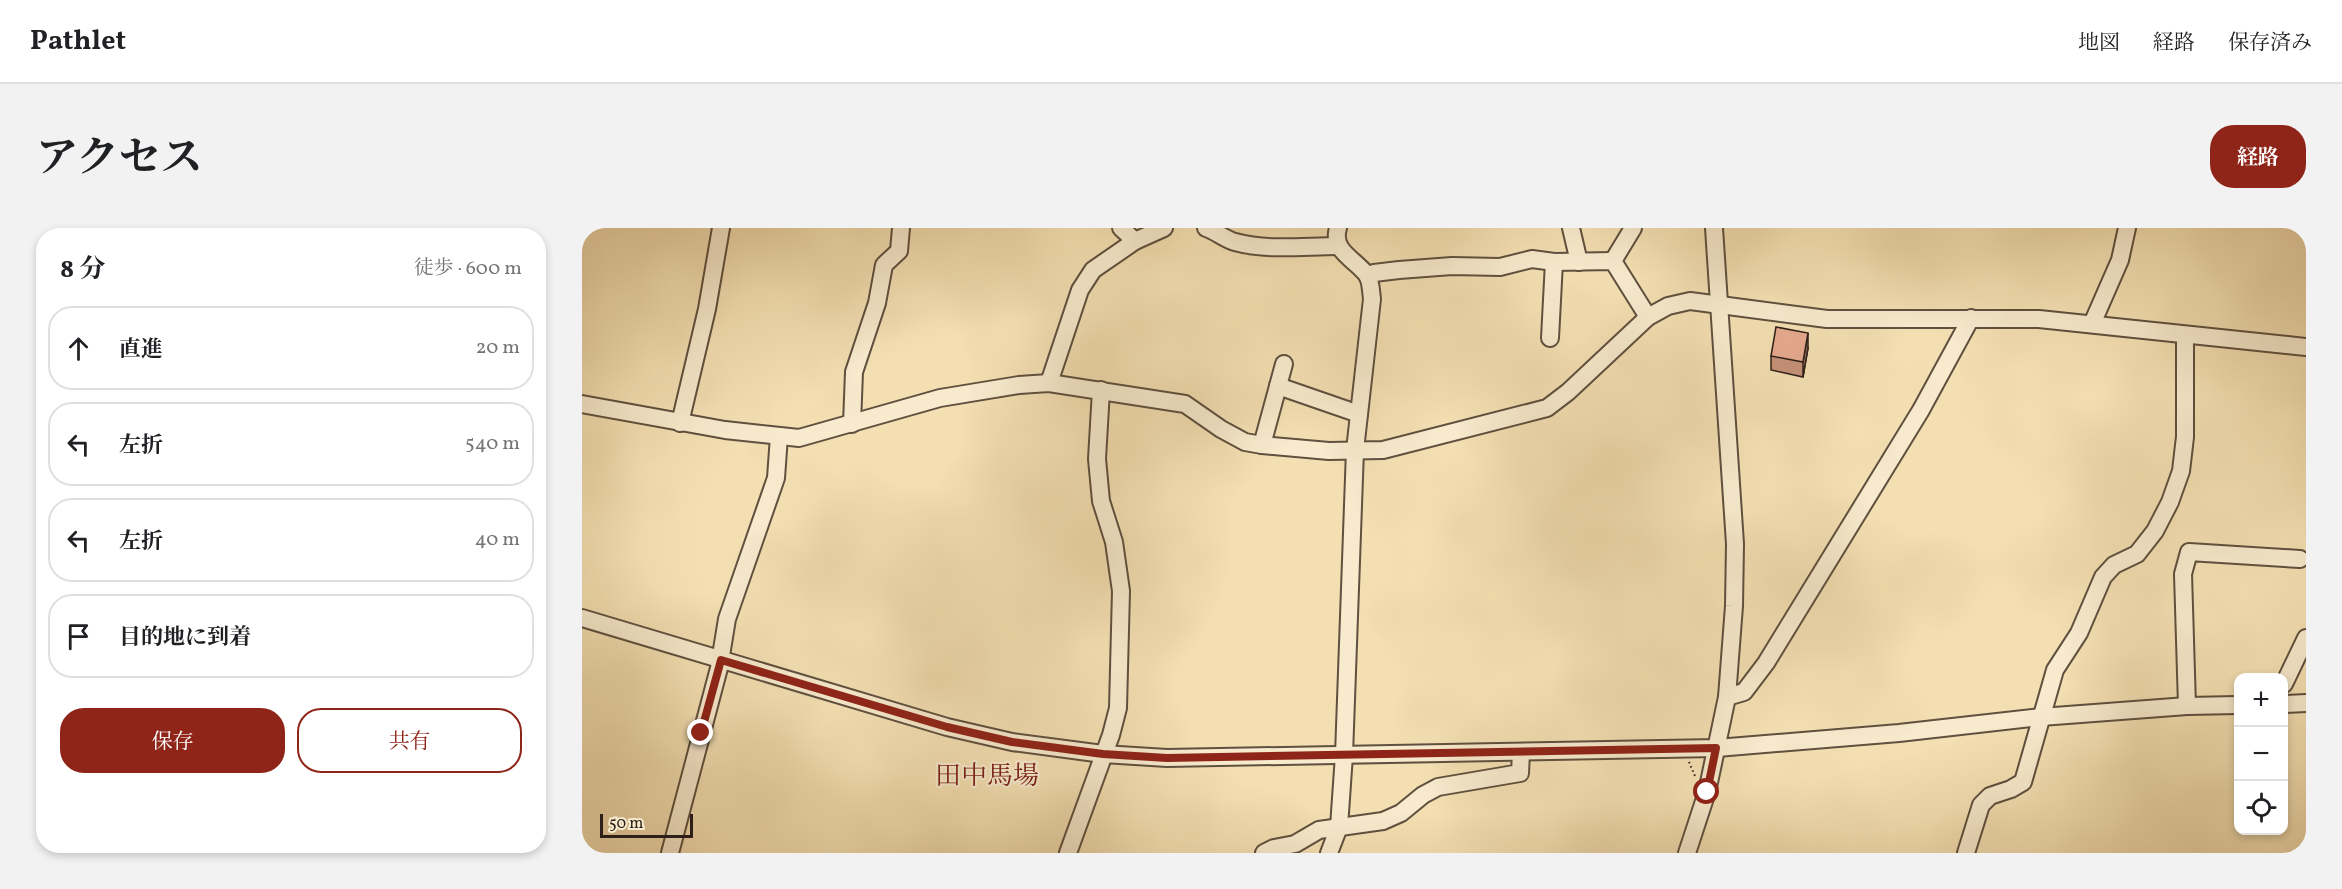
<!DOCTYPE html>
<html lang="ja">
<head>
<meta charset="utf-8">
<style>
  :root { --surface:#fff; --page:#f2f2f2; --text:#202124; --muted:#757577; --line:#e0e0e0; --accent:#8f2418 }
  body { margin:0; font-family:Vollkorn,"Noto Serif JP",serif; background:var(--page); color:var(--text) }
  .controls { position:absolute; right:18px; bottom:18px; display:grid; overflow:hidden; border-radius:12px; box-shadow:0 3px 9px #0003 }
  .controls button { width:54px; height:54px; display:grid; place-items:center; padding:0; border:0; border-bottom:2px solid var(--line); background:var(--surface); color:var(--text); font:30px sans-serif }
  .scale { position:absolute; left:18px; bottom:15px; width:93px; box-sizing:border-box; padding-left:6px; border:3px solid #2e2019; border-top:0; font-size:16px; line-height:21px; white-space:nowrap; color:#2e2019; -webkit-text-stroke:4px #f7eacd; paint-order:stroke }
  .stop { position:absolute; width:18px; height:18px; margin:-14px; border:4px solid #8f2418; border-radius:50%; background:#fff }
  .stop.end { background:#8f2418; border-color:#fff; box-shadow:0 2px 6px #0008 }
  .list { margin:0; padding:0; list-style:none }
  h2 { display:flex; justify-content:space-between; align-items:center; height:78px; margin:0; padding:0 24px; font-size:26px }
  h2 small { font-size:20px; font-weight:400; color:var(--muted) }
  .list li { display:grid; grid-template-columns:39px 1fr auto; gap:18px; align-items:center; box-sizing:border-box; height:84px; margin:0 12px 12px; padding:0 12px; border:2px solid var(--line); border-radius:24px }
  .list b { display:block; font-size:22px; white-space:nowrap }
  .list em { font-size:20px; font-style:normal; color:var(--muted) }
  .actions { display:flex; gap:12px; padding:18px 24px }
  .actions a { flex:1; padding:14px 0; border:2px solid var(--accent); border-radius:24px; text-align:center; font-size:21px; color:var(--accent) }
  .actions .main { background:var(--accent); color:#fff }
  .icon { flex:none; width:33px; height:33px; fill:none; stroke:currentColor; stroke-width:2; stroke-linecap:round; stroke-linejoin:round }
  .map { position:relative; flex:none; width:1724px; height:625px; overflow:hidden; border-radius:24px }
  header { display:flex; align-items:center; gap:36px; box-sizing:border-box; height:84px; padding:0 30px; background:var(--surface); border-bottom:2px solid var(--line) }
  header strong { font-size:28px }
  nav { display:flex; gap:33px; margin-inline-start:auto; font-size:21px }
  .intro { display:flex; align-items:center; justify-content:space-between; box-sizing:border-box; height:144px; padding:0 36px }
  h1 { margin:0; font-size:42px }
  .button { padding:15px 27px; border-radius:24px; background:var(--accent); color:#fff; font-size:21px; font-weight:700 }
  main { display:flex; gap:36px; padding:0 36px }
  aside { flex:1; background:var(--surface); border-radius:24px; box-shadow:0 3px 9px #0003 }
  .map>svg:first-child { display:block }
</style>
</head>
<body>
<header>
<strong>Pathlet</strong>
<nav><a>地図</a><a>経路</a><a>保存済み</a></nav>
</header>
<div class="intro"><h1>アクセス</h1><a class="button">経路</a></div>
<main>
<aside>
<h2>8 分<small>徒歩 · 600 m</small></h2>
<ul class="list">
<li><svg class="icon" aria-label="ahead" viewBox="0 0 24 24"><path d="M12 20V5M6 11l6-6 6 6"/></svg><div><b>直進</b></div><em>20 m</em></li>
<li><svg class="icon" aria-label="left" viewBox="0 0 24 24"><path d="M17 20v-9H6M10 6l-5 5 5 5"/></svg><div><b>左折</b></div><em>540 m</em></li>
<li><svg class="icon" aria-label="left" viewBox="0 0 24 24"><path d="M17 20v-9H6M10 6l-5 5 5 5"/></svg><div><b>左折</b></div><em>40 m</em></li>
<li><svg class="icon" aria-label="arrive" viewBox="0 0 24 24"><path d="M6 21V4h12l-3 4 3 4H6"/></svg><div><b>目的地に到着</b></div></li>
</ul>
<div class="actions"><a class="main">保存</a><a>共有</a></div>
</aside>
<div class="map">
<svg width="1724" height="625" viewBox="0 0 1724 625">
  <rect width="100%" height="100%" fill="#f3dfb2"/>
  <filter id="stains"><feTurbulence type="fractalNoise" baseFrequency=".00333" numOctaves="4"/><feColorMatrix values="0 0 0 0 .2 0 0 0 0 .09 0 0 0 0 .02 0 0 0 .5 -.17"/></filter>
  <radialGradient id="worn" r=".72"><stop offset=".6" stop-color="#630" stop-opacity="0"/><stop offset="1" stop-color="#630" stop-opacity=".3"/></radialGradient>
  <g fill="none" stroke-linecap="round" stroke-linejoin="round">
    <!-- minor casing -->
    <g stroke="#5f503f" stroke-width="20">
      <g id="minor">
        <polyline points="539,0 553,13"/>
        <path d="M624,0c10,3 18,11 29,14 32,9 69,4 103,4"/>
        <polyline points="989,0 997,34"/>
        <polyline points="1031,33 1051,0"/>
        <polyline points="786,49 792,45 817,42 870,38 918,39 950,31 972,34 1031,33 1066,89"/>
        <polyline points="1510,96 1538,32 1545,0"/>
        <polyline points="968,110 972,34"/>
        <polyline points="467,155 498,62 511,42 553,13 582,0"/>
        <polyline points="696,158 777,186"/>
        <polyline points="0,176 143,202 217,210 358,170 437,157 467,155 603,176 639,201 663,214 680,217 747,223 801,222 965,180 986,164 1066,89 1086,78 1108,73 1245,91 1457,91 1724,119"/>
        <polyline points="98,195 125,81 139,0"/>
        <polyline points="270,196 272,144 295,75 302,37 317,23 319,0"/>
        <polyline points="680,217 702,136"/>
        <polyline points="0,390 365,499 430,514 521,526 585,530 1135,520 1317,505 1459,489 1605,478 1656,477"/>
        <polyline points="1702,456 1724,410"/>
        <polyline points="1145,469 1162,464 1184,435 1339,182 1389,90"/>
        <polyline points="1702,476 1724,475"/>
        <polyline points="1605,478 1601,346 1607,324 1718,331"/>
        <polyline points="88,625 137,440 145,391 194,250 197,208"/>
        <polyline points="486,625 529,507 536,480 539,363 532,314 519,273 515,231 519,162"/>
        <polyline points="682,625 692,620 713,616 737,602 801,593 819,585 841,567 856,559 938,545 939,524"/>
        <path d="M747,625l10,-26 5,-72 11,-305 17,-151c-1,-7 -1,-18 -5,-24 -12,-16 -36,-24 -29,-47"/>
        <polyline points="1105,625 1125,564 1145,469 1152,378 1153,316 1132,0"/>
        <polyline points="1384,625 1399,577 1408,568 1429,561 1441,554 1473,442 1497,405 1521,349 1532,337 1555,326 1573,303 1588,274 1599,243 1603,209 1603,107"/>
      </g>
    </g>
    <!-- path -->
    <polyline stroke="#2e2019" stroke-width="2" stroke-dasharray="1.5 3" stroke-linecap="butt" points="1107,534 1113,548"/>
    <!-- minor -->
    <use href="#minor" stroke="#f7eacd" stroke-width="16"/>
  </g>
  <!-- wall -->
  <polygon fill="#c59179" stroke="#2e2019" stroke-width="1.5" points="1226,120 1221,149 1189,142 1189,128"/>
  <!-- shaded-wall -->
  <polygon fill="#a07663" stroke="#2e2019" stroke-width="1.5" points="1226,105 1226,120 1221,149 1221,134"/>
  <!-- building -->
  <polygon fill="#e5a98d" stroke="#2e2019" stroke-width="1.5" points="1194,99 1226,105 1221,134 1189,128"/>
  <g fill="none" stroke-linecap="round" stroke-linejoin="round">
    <!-- route -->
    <polyline stroke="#8f2418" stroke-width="8" points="119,505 139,432 365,499 430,514 521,526 585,530 1134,520 1125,564"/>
  </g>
  <g text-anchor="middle" stroke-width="4.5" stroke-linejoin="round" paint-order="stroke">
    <!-- quarter labels -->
    <g font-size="26" fill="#7a1f14" stroke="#f7eacd">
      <text x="405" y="556">田中馬場</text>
    </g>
  </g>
  <rect width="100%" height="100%" filter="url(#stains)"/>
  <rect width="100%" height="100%" fill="url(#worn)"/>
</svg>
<div class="controls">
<button>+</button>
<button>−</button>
<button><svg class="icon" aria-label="locate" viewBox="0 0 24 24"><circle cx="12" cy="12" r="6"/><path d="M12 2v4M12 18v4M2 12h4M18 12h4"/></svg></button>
</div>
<div class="scale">50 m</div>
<div class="stop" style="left:1125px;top:564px"></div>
<div class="stop end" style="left:119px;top:505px"></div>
</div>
</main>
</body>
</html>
